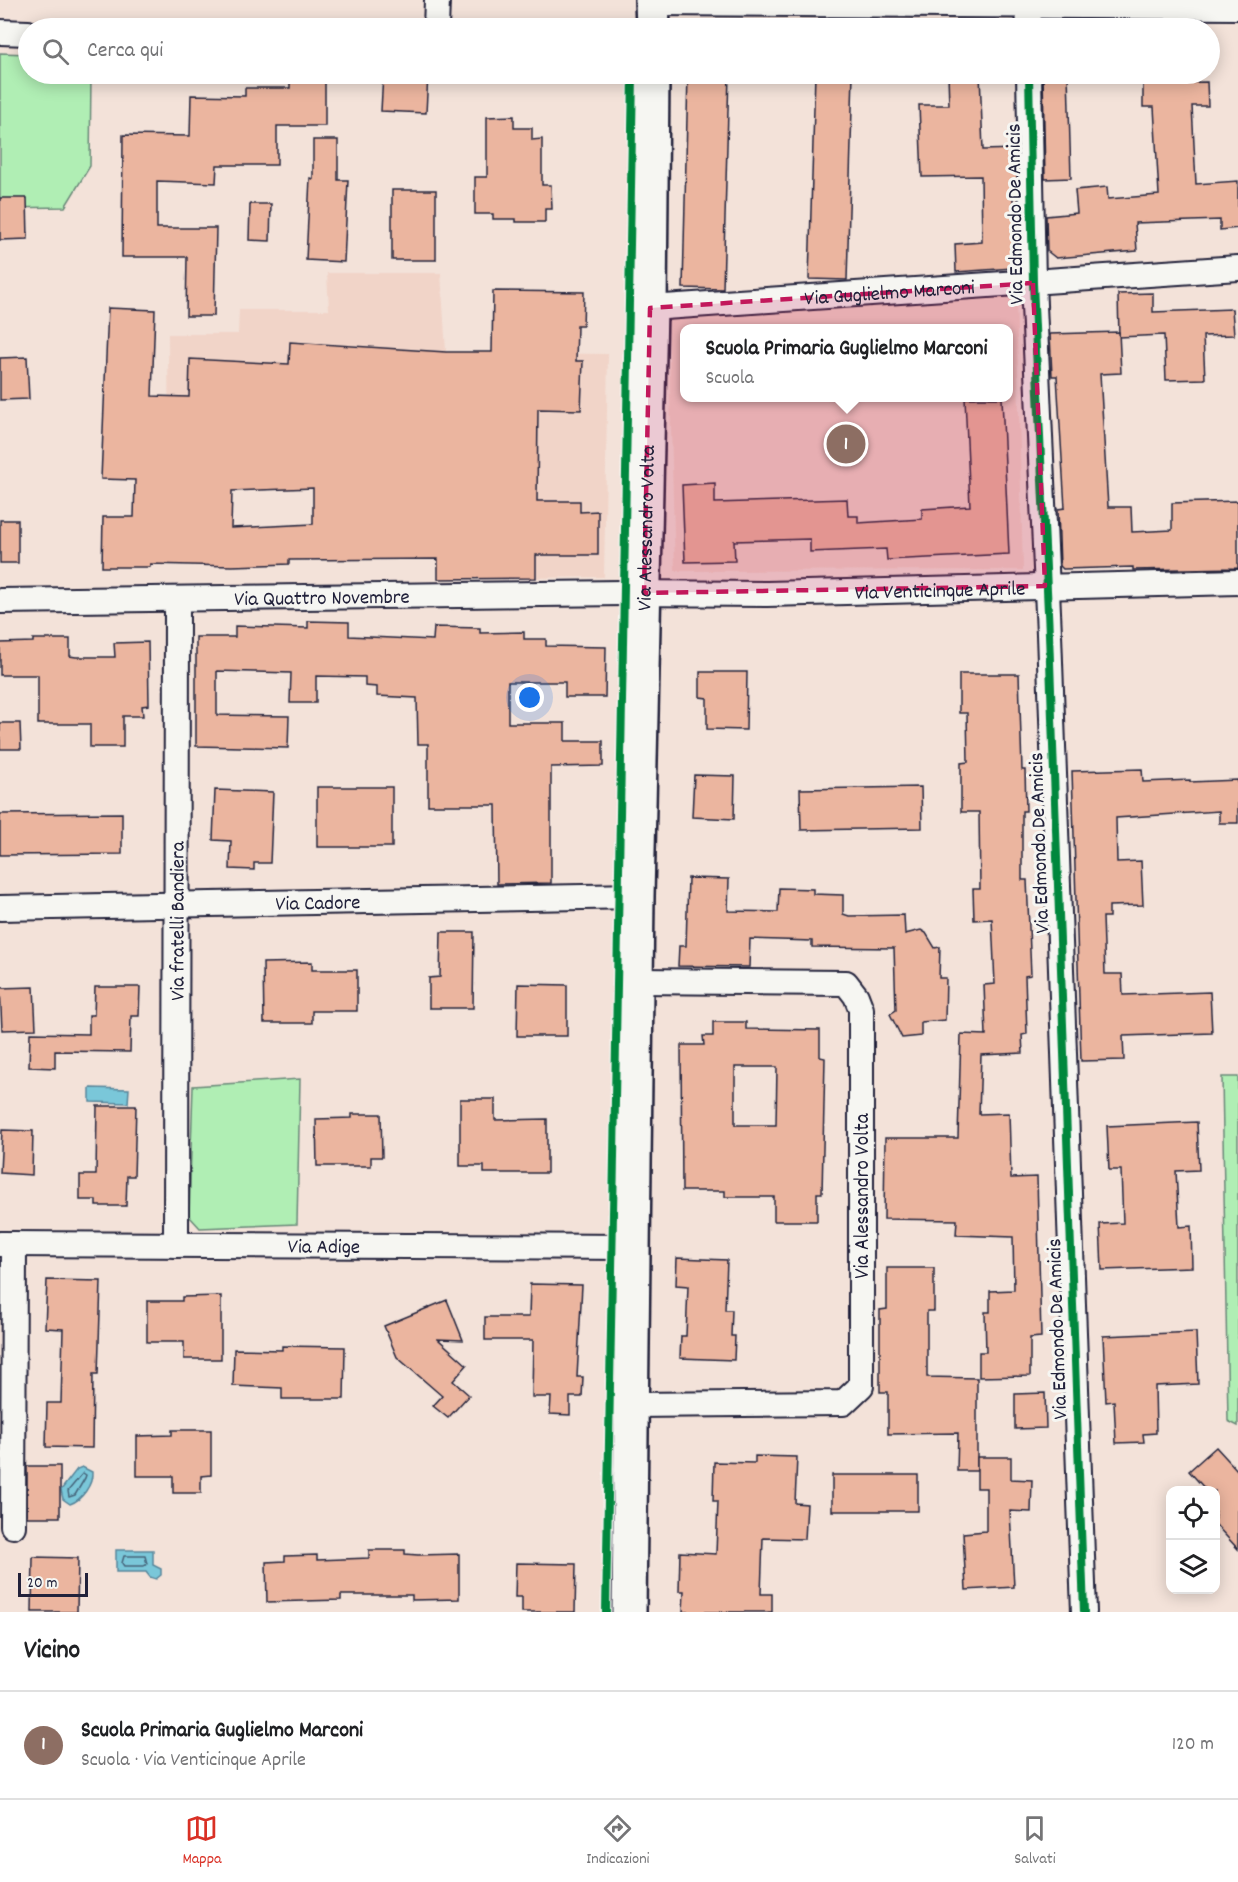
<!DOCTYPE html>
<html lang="it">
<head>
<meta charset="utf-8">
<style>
  :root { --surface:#fff; --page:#f6f6f6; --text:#202124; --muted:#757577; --line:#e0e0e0; --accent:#d93025 }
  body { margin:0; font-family:Dekko,sans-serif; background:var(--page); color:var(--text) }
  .controls { position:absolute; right:18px; bottom:18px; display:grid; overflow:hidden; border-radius:12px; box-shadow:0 3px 15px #0003 }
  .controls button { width:54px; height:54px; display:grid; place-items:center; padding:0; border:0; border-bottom:2px solid var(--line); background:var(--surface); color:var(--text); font:30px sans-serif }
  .scale { position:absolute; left:18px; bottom:15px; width:70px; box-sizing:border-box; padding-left:6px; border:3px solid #22223b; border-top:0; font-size:16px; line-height:21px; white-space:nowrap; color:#22223b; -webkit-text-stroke:4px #f6f6f2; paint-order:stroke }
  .you { position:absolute; left:530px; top:698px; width:21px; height:21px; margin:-15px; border:4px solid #fff; border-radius:50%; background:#1a73e8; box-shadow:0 0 0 9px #1a73e833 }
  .badge { display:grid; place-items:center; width:39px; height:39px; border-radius:50%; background:var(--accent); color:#fff; font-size:20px; font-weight:700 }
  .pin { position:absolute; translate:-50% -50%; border:3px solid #fff; box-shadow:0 2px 6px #0006 }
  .popup { position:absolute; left:680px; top:324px; width:333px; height:78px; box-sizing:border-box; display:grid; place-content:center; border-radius:12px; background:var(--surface); filter:drop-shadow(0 2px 4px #0005); font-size:20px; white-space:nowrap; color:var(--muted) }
  .popup b { font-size:22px; color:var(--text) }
  .popup::after { content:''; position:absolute; left:50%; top:100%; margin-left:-12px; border:12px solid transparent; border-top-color:var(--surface) }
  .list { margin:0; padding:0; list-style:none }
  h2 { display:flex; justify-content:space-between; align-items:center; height:78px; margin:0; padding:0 24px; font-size:26px }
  h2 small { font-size:20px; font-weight:400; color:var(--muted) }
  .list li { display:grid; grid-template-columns:39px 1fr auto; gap:18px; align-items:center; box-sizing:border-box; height:108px; padding:0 24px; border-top:2px solid var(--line) }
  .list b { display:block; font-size:22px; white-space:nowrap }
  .list p { margin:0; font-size:20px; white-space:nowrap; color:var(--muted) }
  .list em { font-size:20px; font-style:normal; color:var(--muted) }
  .icon { flex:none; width:33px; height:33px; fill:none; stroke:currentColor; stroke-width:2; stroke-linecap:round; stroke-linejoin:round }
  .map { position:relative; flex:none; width:1238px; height:1612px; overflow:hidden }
  .search { position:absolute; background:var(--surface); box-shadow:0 3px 15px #0003; left:18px; right:18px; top:18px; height:66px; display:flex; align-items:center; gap:15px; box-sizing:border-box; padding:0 21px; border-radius:33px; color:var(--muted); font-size:22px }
  .sheet { height:186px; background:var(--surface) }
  nav { display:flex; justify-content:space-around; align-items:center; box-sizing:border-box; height:84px; border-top:2px solid var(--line); background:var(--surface); font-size:16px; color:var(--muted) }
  nav a { display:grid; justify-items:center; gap:3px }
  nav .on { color:var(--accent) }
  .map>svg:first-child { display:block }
</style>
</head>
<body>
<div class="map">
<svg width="1238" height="1612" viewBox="0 0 1238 1612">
  <rect width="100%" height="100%" fill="#f3e2d9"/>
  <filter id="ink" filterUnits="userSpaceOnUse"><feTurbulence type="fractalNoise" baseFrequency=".0167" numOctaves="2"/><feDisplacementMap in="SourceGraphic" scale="12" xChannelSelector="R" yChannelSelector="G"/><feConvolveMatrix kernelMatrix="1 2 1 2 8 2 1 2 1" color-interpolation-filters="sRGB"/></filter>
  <g filter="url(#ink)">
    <!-- built -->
    <g fill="#f1d4c8" fill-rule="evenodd">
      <polygon points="327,273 441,273 446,352 608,354 604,577 438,579 438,485 169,492 168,334 238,334 239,310 329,310"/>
      <path d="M1016,296l7,274 -348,1 -7,-253zM684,328h324v70h-324z"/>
    </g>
    <!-- green -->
    <g fill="#b0eeb4" stroke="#698878" stroke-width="1.5">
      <polygon points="0,53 28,54 28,74 91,74 90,166 65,207 0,208"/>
      <polygon points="1222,1077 1238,1077 1238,1426 1228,1421"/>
      <polygon points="300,1079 297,1224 200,1228 189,1216 193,1086"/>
    </g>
    <!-- water -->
    <g fill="#7ac7d9" stroke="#57859a" stroke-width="1.5">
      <polygon points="90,1088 129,1089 128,1103 90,1102"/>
      <path d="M82,1467l10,5c1,12 -10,28 -22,32l-7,-5 -2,-9 16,-21z"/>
      <polygon points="116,1550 153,1550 153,1565 161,1569 161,1575 156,1579 150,1577 146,1572 116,1572"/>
    </g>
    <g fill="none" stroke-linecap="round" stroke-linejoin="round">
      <!-- shore -->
      <g stroke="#45647a" stroke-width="1.5">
        <polygon points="83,1473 86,1475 85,1478 75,1495 69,1497 68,1491"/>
        <polygon points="124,1556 145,1556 147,1564 144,1566 124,1566 122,1563"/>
      </g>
    </g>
    <!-- building -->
    <g fill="#ebb59f" stroke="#22223b" stroke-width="1.5" fill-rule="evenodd">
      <polygon points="290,74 325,74 325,126 277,126 277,165 217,165 216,183 157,181 157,228 216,228 214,316 186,316 187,257 122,257 123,135 190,136 191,95 245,96 245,88 290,88"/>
      <polygon points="383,74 428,74 426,113 381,111"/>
      <polygon points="688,74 729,74 723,289 683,288"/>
      <polygon points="815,74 853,74 847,280 809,279"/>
      <polygon points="948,74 980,74 983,150 1016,149 1017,180 1012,180 1014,219 1018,219 1018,263 1013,268 956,272 955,244 982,242 981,176 922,177 919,105 949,105"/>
      <polygon points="1043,74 1068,74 1071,178 1045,179"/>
      <polygon points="1143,74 1165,74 1165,83 1207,82 1208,106 1192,106 1196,184 1238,181 1238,228 1220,230 1220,220 1135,223 1137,251 1056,258 1047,251 1046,216 1077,213 1075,190 1107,187 1108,199 1159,195 1154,107 1143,107"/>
      <polygon points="514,116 514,128 532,128 532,140 542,139 542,185 551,185 552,209 545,209 545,222 516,222 516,219 493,219 493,214 475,214 475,177 487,177 487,117"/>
      <polygon points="313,140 338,140 338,180 348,180 344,262 306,260 310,178 313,179"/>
      <rect x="392" y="190" width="44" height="70"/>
      <polygon points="0,198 27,198 28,239 0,240"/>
      <polygon points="250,204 271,204 270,241 249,240"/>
      <path d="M493,291l91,1 -1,34h-6l-1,35h7l-2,49 -43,-1 -1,92h43v11l18,-1v44h-62v23l-98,1v-20l-149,1v4l-57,2 -82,-2v3h-48l1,-50h31l1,-37 -34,-1 7,-171 47,2 -3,86 37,1 1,-38 99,5 1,-22 156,10h46zM313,488v36l-82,4 1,-37z"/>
      <polygon points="1153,293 1153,312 1232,309 1234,335 1203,336 1205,379 1166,380 1164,335 1119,337 1118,294"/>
      <polygon points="1119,332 1121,373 1100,374 1108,507 1131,507 1132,532 1172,530 1172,503 1238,501 1238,568 1133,570 1133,567 1063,569 1060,566 1058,509 1065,508 1057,376 1052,376 1050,334"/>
      <polygon points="27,357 29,399 0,400 0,358"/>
      <polygon points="965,398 1002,398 1009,554 887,560 886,549 810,552 810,539 734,541 735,561 685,562 682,485 715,483 715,503 847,499 848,516 858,516 858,523 922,519 922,509 970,506"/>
      <rect x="0" y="520" width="18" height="43"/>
      <polygon points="308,621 349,622 349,636 433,640 434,627 480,628 480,633 524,632 524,639 546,639 546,646 606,647 605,697 565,697 565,682 508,682 508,723 565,723 565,741 603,741 603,766 551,767 551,883 497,884 496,805 428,805 428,744 418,744 417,698 377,696 377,687 365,686 365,677 316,676 316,703 290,703 291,673 217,671 217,715 289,716 288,748 196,746 196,637 235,637 235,626 308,628"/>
      <polygon points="33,639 70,639 70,656 76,657 115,657 114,643 148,642 149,705 142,706 143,716 123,716 123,747 90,747 90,724 38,724 38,675 0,675 0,643 33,642"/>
      <polygon points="700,672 747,672 746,730 707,729 707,698 700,697"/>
      <polygon points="959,674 1019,674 1022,770 1025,770 1026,811 1022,811 1022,880 1027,880 1031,975 1025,976 1027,1034 1022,1035 1023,1053 981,1055 979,1114 1009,1113 1011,1178 1037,1177 1041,1337 1030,1338 1030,1376 979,1377 979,1352 986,1352 985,1312 990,1312 990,1291 1014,1290 1013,1237 956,1235 957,1220 884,1219 885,1138 958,1138 961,1034 986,1035 984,985 995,984 992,919 974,920 973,889 980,889 979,812 961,812 961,763 968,762 967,713 959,713"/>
      <polygon points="0,723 20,723 21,749 0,749"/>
      <polygon points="1142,769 1143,782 1190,780 1190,782 1238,780 1238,823 1219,823 1219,811 1116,818 1117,862 1141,861 1143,905 1109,906 1109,917 1103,917 1105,974 1122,974 1123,995 1210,992 1212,1033 1123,1036 1124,1060 1081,1061 1072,771"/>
      <polygon points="694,775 735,776 734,819 692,817"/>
      <rect x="317" y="787" width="75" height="60"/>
      <polygon points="921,787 922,828 801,830 800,789"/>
      <polygon points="215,790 273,792 270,863 254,863 254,870 230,869 231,841 213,840"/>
      <polygon points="122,813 122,854 0,855 0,814"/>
      <polygon points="688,878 729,879 728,911 778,912 779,888 813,889 813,894 843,895 843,914 849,916 904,915 905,934 921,930 926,933 935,948 940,947 939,978 946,978 945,1020 921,1022 921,1036 902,1038 890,1014 896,1010 894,948 812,947 812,941 750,939 749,967 678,966 679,946 686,946"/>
      <polygon points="441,932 474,932 473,1008 429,1008 429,978 440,977"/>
      <polygon points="312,962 312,970 357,970 357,1011 312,1011 312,1023 264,1023 263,963"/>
      <polygon points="518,984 567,985 567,1036 517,1036"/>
      <polygon points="34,987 36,1029 2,1030 0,988"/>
      <polygon points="95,987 140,987 139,1016 131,1016 130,1052 55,1051 55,1068 29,1067 30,1033 89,1034 89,1015 94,1015"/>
      <path d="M713,1022h33v7l74,1v27l5,1 -3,135h-5v28h-43v-24h-49v-6h-43l-1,-146h23l-1,-9h10zM735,1067h42l-1,58h-41z"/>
      <polygon points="460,1099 495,1099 495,1120 547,1119 547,1173 484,1173 484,1166 460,1166"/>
      <polygon points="97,1106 136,1106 134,1176 127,1176 126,1206 96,1206 96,1200 80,1200 80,1175 96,1175"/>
      <polygon points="352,1114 381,1114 382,1157 371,1157 371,1166 317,1166 316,1119 352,1118"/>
      <polygon points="1197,1122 1199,1170 1176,1171 1179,1227 1191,1226 1192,1267 1102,1270 1100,1224 1123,1223 1121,1170 1109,1170 1107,1126"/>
      <polygon points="2,1130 33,1131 32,1175 0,1173"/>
      <polygon points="677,1258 727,1260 725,1310 732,1310 731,1336 735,1336 734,1360 680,1358 681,1336 686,1336 688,1286 676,1285"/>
      <polygon points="887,1268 934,1268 934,1311 927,1311 927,1377 977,1378 977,1471 957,1471 958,1433 888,1434 888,1392 880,1392 880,1310 887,1309"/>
      <polygon points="47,1280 101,1281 98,1374 93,1374 92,1448 46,1447 47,1403 61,1403 63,1329 45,1328"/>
      <polygon points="530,1284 582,1285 577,1377 583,1377 582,1397 570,1397 570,1415 550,1414 551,1397 532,1397 533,1340 485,1340 485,1317 529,1317"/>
      <polygon points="221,1296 221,1359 184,1359 184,1342 147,1342 147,1301 182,1301 182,1297"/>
      <polygon points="447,1300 463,1340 438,1339 467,1365 453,1381 469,1395 448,1418 433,1406 442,1396 397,1357 384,1326"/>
      <polygon points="1196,1332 1198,1384 1155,1386 1156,1433 1143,1434 1144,1442 1116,1443 1114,1401 1106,1402 1103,1336"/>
      <polygon points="282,1346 345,1347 344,1399 282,1399 282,1388 233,1386 234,1349 282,1350"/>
      <polygon points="1045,1393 1046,1428 1015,1429 1015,1394"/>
      <polygon points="172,1430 211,1430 211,1475 201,1476 201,1493 173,1493 173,1476 137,1476 137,1436 172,1435"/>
      <polygon points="1216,1447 1238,1471 1238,1549 1215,1524 1215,1491 1207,1491 1189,1471"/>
      <polygon points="755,1456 797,1457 795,1503 807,1504 805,1539 763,1538 761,1594 772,1594 772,1612 683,1612 684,1591 679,1591 680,1552 716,1554 718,1501 713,1501 714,1462 755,1463"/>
      <polygon points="977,1457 1011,1457 1011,1479 1032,1480 1031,1512 1010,1511 1014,1587 966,1590 963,1533 986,1531 986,1488 977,1488"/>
      <rect x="27" y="1466" width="33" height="51"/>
      <rect x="832" y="1475" width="86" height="36"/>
      <polygon points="369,1550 405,1550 405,1554 418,1555 459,1554 459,1599 412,1600 412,1595 341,1595 341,1600 267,1602 266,1562 285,1561 285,1556 317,1555 317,1560 369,1558"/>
      <polygon points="33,1557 78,1558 77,1612 32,1612"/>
      <polygon points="516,1563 576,1564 575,1612 522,1612 522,1597 515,1597"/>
    </g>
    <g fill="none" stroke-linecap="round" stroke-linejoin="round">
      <!-- street casing -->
      <g stroke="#22223b" stroke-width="28">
        <g id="street">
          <polyline points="652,3 1238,7"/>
          <polyline points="1028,5 1029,28"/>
          <polyline points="436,28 437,0"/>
          <polyline points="0,32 28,33"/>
          <polyline points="1029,74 1033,283 1049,634 1084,1612"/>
          <path id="s1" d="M650,308l588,-40"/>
          <path id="s2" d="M0,601l623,-8 144,1 471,-12"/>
          <path id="s3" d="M0,908l637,-12"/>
          <path id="s4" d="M0,1244l634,3"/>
          <path id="s5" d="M176,1245l1,-646"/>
          <polyline points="631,1405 843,1403 861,1386 861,1009 856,996 846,983 637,981"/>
          <polyline points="13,1526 14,1244"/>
        </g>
      </g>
      <!-- secondary casing -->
      <g stroke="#22223b" stroke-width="38">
        <g id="secondary">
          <polyline points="652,0 653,28"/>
          <path id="s6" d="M629,1612l8,-716 13,-588 2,-234"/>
        </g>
      </g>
      <!-- street -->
      <use href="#street" stroke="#f6f6f2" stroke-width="24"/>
      <!-- secondary -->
      <use href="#secondary" stroke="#f6f6f2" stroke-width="33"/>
      <!-- cycleway casing -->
      <g stroke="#f6f6f2" stroke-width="11">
        <g id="cycleway">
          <polyline points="1029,74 1033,283 1049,634 1084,1612"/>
          <polyline points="606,1612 633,74"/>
        </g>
      </g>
      <!-- cycleway -->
      <use href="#cycleway" stroke="#00873e" stroke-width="8"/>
    </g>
  </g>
  <!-- marked area -->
  <path fill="#c2185b" fill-opacity="0.2" stroke="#c2185b" stroke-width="4.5" stroke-dasharray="12 8" stroke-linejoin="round" d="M1033,283l12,303 -401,7 6,-285z"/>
  <g text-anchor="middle" stroke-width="6" stroke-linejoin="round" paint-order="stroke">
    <!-- street labels -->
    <g font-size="21" fill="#22223b" stroke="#f6f6f2">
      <text transform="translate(1014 214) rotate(-91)" y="7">Via Edmondo De Amicis</text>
      <text dy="7" stroke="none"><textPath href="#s1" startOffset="240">Via Guglielmo Marconi</textPath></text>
      <text dy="7" stroke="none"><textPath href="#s6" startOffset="1084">Via Alessandro Volta</textPath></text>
      <text dy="7" stroke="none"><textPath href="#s2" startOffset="940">Via Venticinque Aprile</textPath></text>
      <text dy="7" stroke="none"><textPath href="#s2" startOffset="322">Via Quattro Novembre</textPath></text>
      <text transform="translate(1038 843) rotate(-92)" y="7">Via Edmondo De Amicis</text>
      <text dy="7" stroke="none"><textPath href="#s3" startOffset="318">Via Cadore</textPath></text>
      <text dy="7" stroke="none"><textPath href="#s5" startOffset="324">Via fratelli Bandiera</textPath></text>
      <text transform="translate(861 1196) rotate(-90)" y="7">Via Alessandro Volta</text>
      <text dy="7" stroke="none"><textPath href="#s4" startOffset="324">Via Adige</textPath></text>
      <text transform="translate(1056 1329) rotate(-92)" y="7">Via Edmondo De Amicis</text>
    </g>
  </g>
</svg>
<div class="controls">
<button><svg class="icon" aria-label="locate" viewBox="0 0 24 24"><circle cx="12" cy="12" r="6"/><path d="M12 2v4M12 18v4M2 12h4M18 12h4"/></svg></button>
<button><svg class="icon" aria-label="layers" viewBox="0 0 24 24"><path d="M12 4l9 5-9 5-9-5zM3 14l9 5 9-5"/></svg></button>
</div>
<div class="scale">20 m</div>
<div class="you"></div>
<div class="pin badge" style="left:846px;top:444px;background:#8d6e63">1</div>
<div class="popup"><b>Scuola Primaria Guglielmo Marconi</b>Scuola</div>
<div class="search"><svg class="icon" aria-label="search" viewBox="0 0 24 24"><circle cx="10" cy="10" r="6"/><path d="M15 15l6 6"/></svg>Cerca qui</div>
</div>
<section class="sheet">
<h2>Vicino<small></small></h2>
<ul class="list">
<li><span class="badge" style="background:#8d6e63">1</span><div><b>Scuola Primaria Guglielmo Marconi</b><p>Scuola · Via Venticinque Aprile</p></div><em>120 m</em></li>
</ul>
</section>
<nav>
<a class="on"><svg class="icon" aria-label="map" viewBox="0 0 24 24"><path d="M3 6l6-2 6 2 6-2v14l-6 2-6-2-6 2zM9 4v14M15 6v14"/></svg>Mappa</a>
<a><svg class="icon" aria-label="directions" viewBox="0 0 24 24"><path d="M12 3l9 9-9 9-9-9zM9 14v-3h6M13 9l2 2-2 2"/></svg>Indicazioni</a>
<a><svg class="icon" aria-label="saved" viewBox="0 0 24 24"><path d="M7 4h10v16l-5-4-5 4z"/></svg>Salvati</a>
</nav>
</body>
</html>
